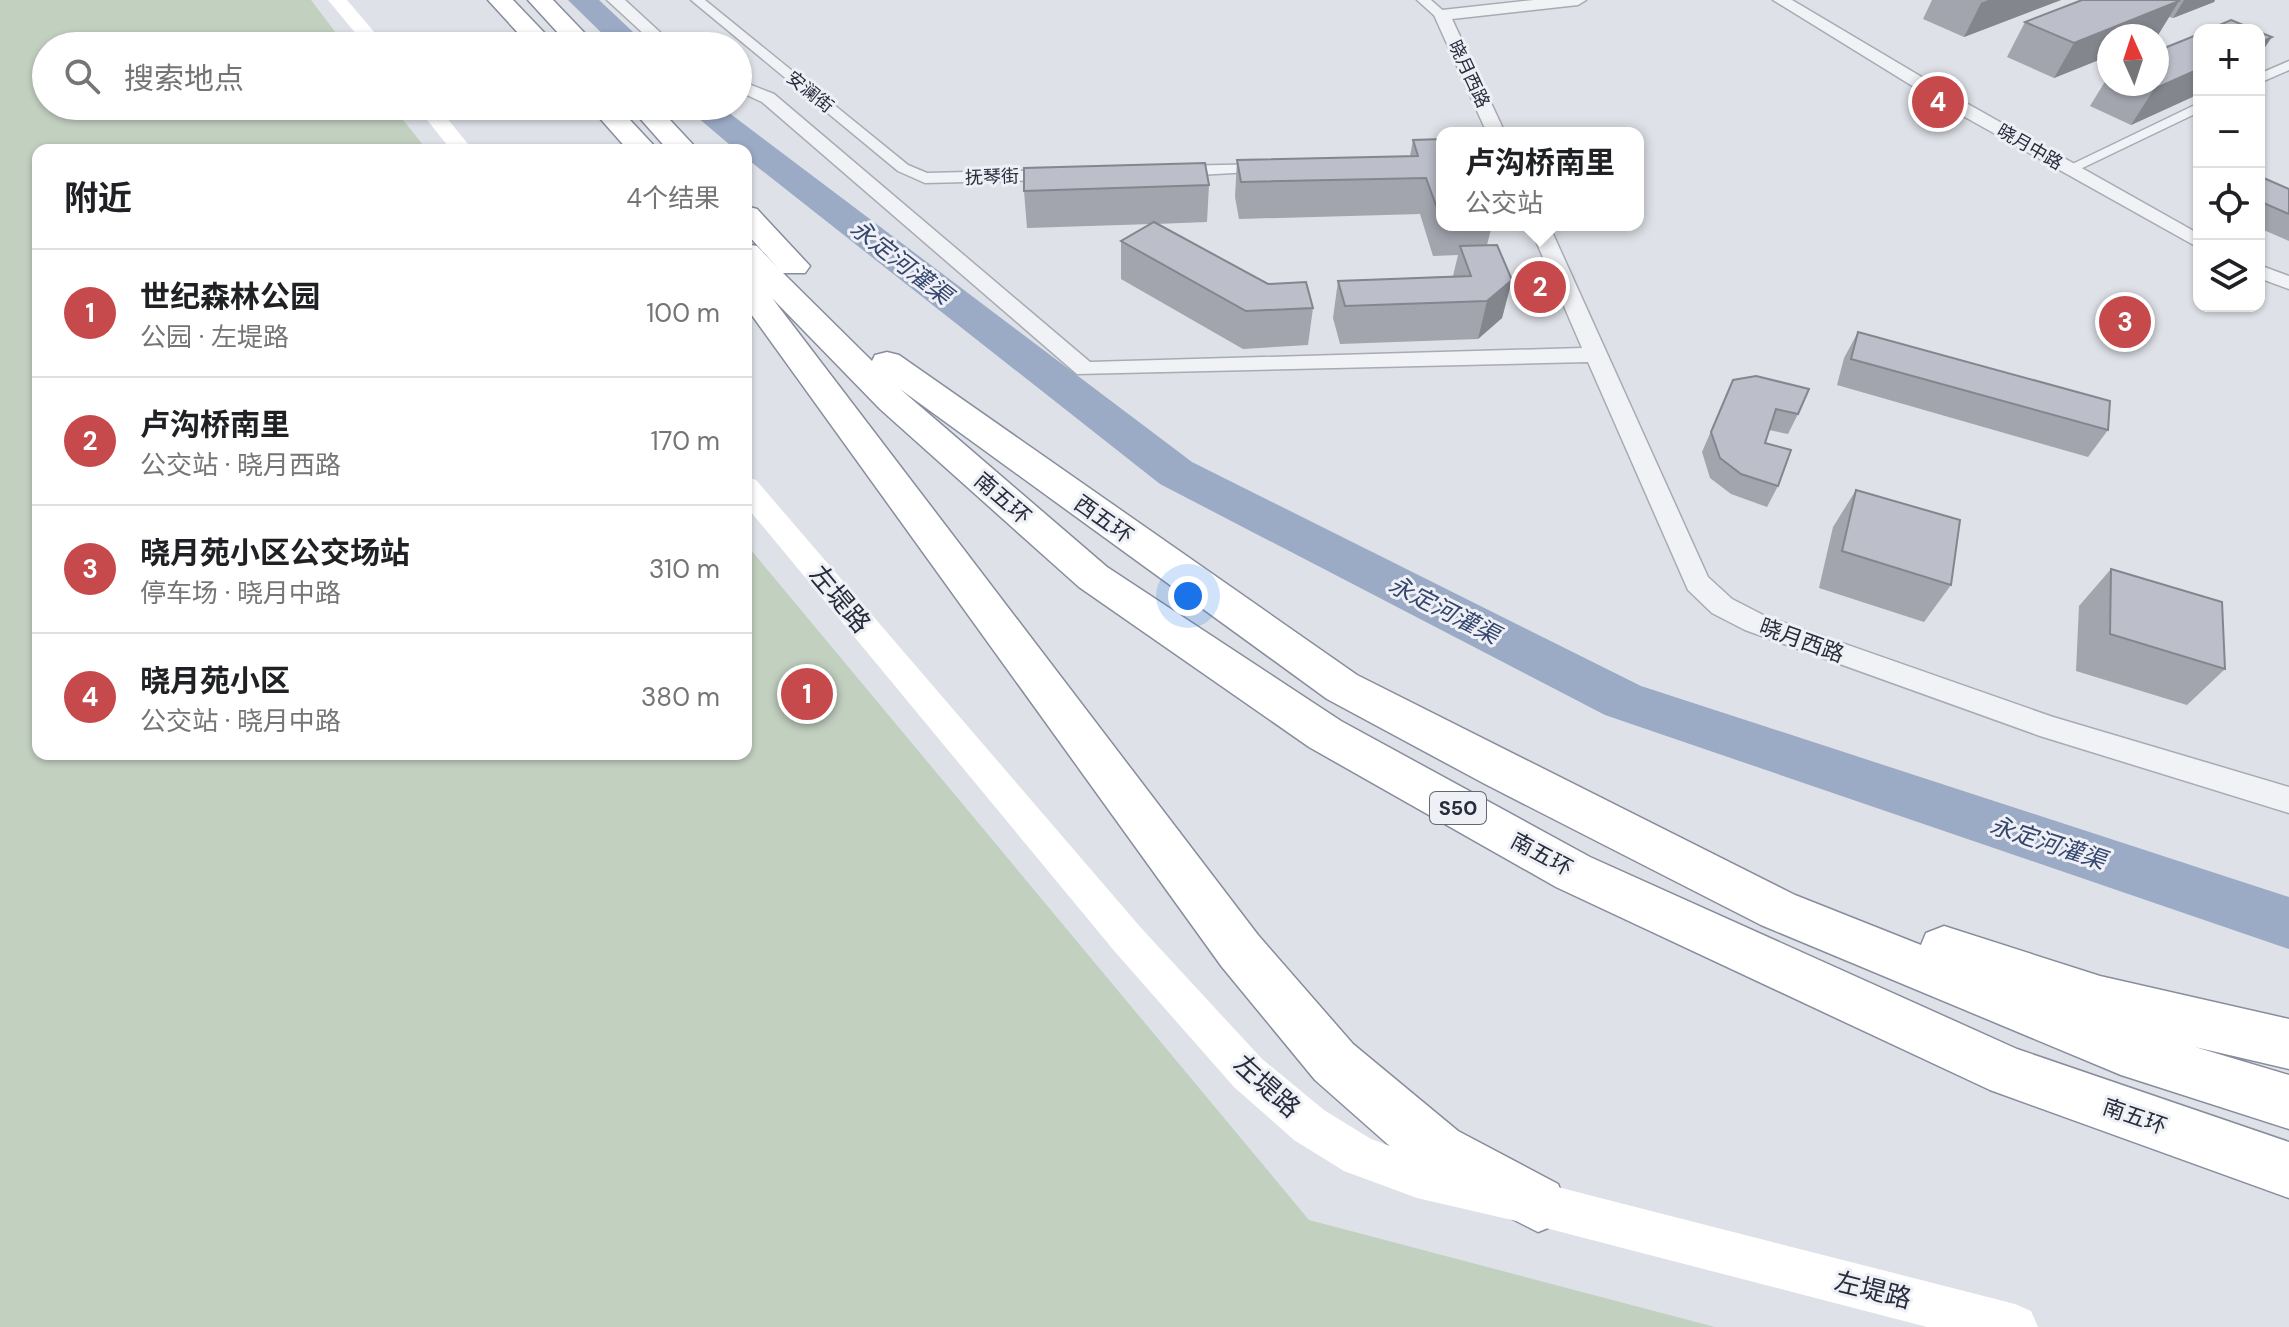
<!DOCTYPE html>
<html lang="zh">
<head>
<meta charset="utf-8">
<style>
  :root { --surface:#fff; --page:#f2f2f2; --text:#202124; --muted:#757577; --line:#e0e0e0; --accent:#c6494c }
  body { margin:0; font-family:"DM Sans","Noto Sans SC",sans-serif; background:var(--page); color:var(--text) }
  .controls { position:absolute; right:24px; top:24px; display:grid; overflow:hidden; border-radius:16px; box-shadow:0 2px 6px #0004 }
  .controls button { width:72px; height:72px; display:grid; place-items:center; padding:0; border:0; border-bottom:2px solid var(--line); background:var(--surface); color:var(--text); font:40px sans-serif }
  .compass { position:absolute; left:2097px; top:24px; width:72px; height:72px; border-radius:50%; background:var(--surface); box-shadow:0 2px 6px #0004; rotate:357deg }
  .you { position:absolute; left:1188px; top:596px; width:28px; height:28px; margin:-20px; border:6px solid #fff; border-radius:50%; background:#1a73e8; box-shadow:0 0 0 12px #1a73e833 }
  .badge { display:grid; place-items:center; width:52px; height:52px; border-radius:50%; background:var(--accent); color:#fff; font-size:26px; font-weight:700 }
  .pin { position:absolute; translate:-50% -50%; border:4px solid #fff; box-shadow:0 2px 8px #0006 }
  .popup { position:absolute; left:1436px; top:127px; width:208px; height:104px; box-sizing:border-box; display:grid; place-content:center; border-radius:16px; background:var(--surface); filter:drop-shadow(0 2px 6px #0005); font-size:26px; white-space:nowrap; color:var(--muted) }
  .popup b { font-size:30px; color:var(--text) }
  .popup::after { content:''; position:absolute; left:50%; top:100%; margin-left:-16px; border:16px solid transparent; border-top-color:var(--surface) }
  .list { margin:0; padding:0; list-style:none }
  h2 { display:flex; justify-content:space-between; align-items:center; height:104px; margin:0; padding:0 32px; font-size:34px }
  h2 small { font-size:26px; font-weight:400; color:var(--muted) }
  .list li { display:grid; grid-template-columns:52px 1fr auto; gap:24px; align-items:center; box-sizing:border-box; height:128px; padding:0 32px; border-top:2px solid var(--line) }
  .list b { display:block; font-size:30px; white-space:nowrap }
  .list p { margin:0; font-size:26px; white-space:nowrap; color:var(--muted) }
  .list em { font-size:26px; font-style:normal; color:var(--muted) }
  .icon { flex:none; width:44px; height:44px; fill:none; stroke:currentColor; stroke-width:2; stroke-linecap:round; stroke-linejoin:round }
  .map { position:relative; flex:none; width:2289px; height:1327px; overflow:hidden }
  .search { position:absolute; background:var(--surface); box-shadow:0 2px 6px #0004; left:32px; top:32px; width:720px; height:88px; display:flex; align-items:center; gap:20px; box-sizing:border-box; padding:0 28px; border-radius:44px; color:var(--muted); font-size:30px }
  .panel { position:absolute; background:var(--surface); box-shadow:0 2px 6px #0004; left:32px; top:144px; width:720px; height:616px; border-radius:16px }
  .map>svg:first-child { display:block }
</style>
</head>
<body>
<div class="map">
<svg width="2289" height="1327" viewBox="0 0 2289 1327">
  <rect width="100%" height="100%" fill="#dee1e7"/>
  <!-- green -->
  <polygon fill="#c2d0c0" points="0,0 311,0 346,46 46,46 46,106 392,106 427,150 38,150 38,754 746,754 746,544 1309,1220 1715,1327 0,1327"/>
  <g fill="none" stroke-linecap="round" stroke-linejoin="round">
    <!-- river -->
    <g fill="#9baac5" fill-rule="evenodd">
      <polygon points="568,0 599,0 648,46 615,46"/>
      <polygon points="684,106 720,106 1192,462 1641,686 2289,897 2289,949 1605,715 1160,484 746,158 746,150 736,150"/>
    </g>
    <!-- minor casing -->
    <g stroke="#a7abb4" stroke-width="3">
      <g id="minor">
        <polygon points="691,0 705,0 908,165 927,173 1053,170 1061,175 1053,180 925,183 898,171"/>
        <polygon points="1417,0 1431,0 1448,15 1437,18"/>
        <polygon points="2289,61 2289,70 2259,83 2259,74"/>
        <polygon points="2199,103 2199,112 2074,172 2062,169"/>
        <polygon points="1265,164 1270,165 1270,171 1179,176 1171,171 1179,166"/>
      </g>
    </g>
    <!-- tertiary casing -->
    <g stroke="#a7abb4" stroke-width="3">
      <g id="tertiary">
        <polygon points="607,0 625,0 675,46 657,46"/>
        <polygon points="1534,0 1586,0 1578,5 1452,19 1505,133 1487,133 1434,15 1442,10"/>
        <polygon points="1773,0 1792,0 1952,95 2199,234 2199,248 1940,103"/>
        <polygon points="738,80 774,94 1090,362 1582,348 1529,225 1549,225 1708,577 1732,599 1765,616 2053,717 2289,787 2289,813 2040,736 1745,630 1712,613 1688,590 1588,362 1077,374 762,102 738,91"/>
        <polygon points="2259,265 2289,276 2289,289 2259,278"/>
      </g>
    </g>
    <!-- motorway casing -->
    <g stroke="#878d9d" stroke-width="3">
      <g id="motorway">
        <polygon points="488,0 513,0 557,46 530,46"/>
        <polygon points="528,0 553,0 597,46 570,46"/>
        <polygon points="589,106 617,106 658,150 628,150"/>
        <polygon points="629,106 657,106 698,150 668,150"/>
        <polygon points="746,206 757,209 810,266 805,273 783,273 872,361 875,355 887,352 899,355 1357,675 1795,895 1921,945 1926,933 1944,926 2100,976 2289,1019 2289,1069 2195,1047 2289,1075 2289,1129 2121,1075 1761,925 1485,784 1327,699 900,389 1107,567 1341,721 1590,857 2017,1049 2289,1142 2289,1198 1990,1090 1556,887 1309,747 1079,587 880,409 772,298 1258,935 1353,1044 1458,1131 1558,1184 1566,1204 1558,1224 1538,1232 1418,1171 1315,1080 1222,967 746,307 746,275 752,277 746,271 746,244 757,246 779,269 746,233"/>
      </g>
    </g>
    <!-- minor -->
    <use href="#minor" fill="#f1f2f6" fill-rule="evenodd"/>
    <!-- tertiary -->
    <use href="#tertiary" fill="#f1f2f6" fill-rule="evenodd"/>
    <!-- secondary -->
    <g fill="#fff" fill-rule="evenodd">
      <polygon points="328,0 347,0 386,46 366,46"/>
      <polygon points="416,106 437,106 473,150 451,150"/>
      <polygon points="746,477 756,480 1142,929 1262,1059 1324,1110 1371,1139 1417,1156 1538,1182 2015,1304 2031,1311 2038,1327 1927,1327 1538,1226 1417,1198 1344,1171 1294,1140 1234,1087 1116,953 746,506"/>
    </g>
    <!-- motorway -->
    <use href="#motorway" fill="#fff" fill-rule="evenodd"/>
  </g>
  <!-- wall -->
  <g fill="#a2a4ae">
    <polygon points="1932,0 2061,0 1964,37 1923,19"/>
    <polygon points="2082,0 2215,0 2214,2 2173,18 2169,17 2158,35 2054,78 2007,57 2025,22"/>
    <polygon points="2199,34 2199,94 2131,125 2090,106 2109,75 2109,84 2157,84"/>
    <polygon points="1442,139 1442,225 1492,225 1487,245 1512,280 1502,318 1478,339 1340,344 1333,318 1338,281 1453,276 1458,255 1433,256 1420,214 1239,219 1235,197 1237,160 1410,156 1413,140"/>
    <polygon points="2259,176 2289,189 2289,241 2259,228"/>
    <polygon points="1209,185 1207,222 1156,224 1313,308 1308,345 1243,349 1121,279 1121,241 1151,224 1027,228 1024,191"/>
    <polygon points="1858,332 2108,430 2088,457 1837,385 1844,358"/>
    <polygon points="1733,380 1798,414 1788,434 1769,430 1765,443 1778,486 1767,507 1731,494 1710,478 1702,452"/>
    <polygon points="1856,490 1951,585 1924,622 1819,588 1833,527"/>
    <polygon points="2111,569 2225,669 2187,705 2076,671 2079,606"/>
  </g>
  <!-- shaded-wall -->
  <g fill="#84868d">
    <polygon points="1988,0 2061,0 1964,37 1981,3"/>
    <polygon points="2184,0 2215,0 2214,2 2173,18"/>
    <polygon points="2179,1 2158,35 2109,36 2109,56 2054,78 2074,43"/>
    <polygon points="2272,37 2259,56 2259,43"/>
    <polygon points="2199,69 2199,94 2131,125 2154,89"/>
    <polygon points="1512,280 1502,318 1478,339 1487,301"/>
  </g>
  <!-- building -->
  <g fill="#bcbfca" stroke="#84868d" stroke-width="2">
    <polygon points="2082,0 2177,0 2179,1 2074,43 2025,22"/>
    <polygon points="2231,20 2255,30 2208,30"/>
    <polygon points="2259,32 2272,37 2259,43"/>
    <polygon points="2199,34 2199,69 2154,89 2142,84 2157,84 2157,51"/>
    <polygon points="1442,139 1442,219 1441,219 1426,178 1241,182 1237,160 1418,156 1413,140"/>
    <polygon points="1205,163 1209,185 1024,191 1024,168"/>
    <polygon points="2259,176 2289,189 2289,214 2259,201"/>
    <polygon points="1154,222 1268,284 1306,282 1313,308 1246,311 1121,241"/>
    <polygon points="1497,245 1512,280 1487,301 1345,306 1338,281 1471,276 1460,246"/>
    <polygon points="1858,332 2110,401 2108,430 1851,359"/>
    <polygon points="1756,376 1809,389 1798,414 1776,409 1765,443 1791,450 1778,486 1741,474 1720,458 1711,432 1733,380"/>
    <polygon points="1856,490 1960,520 1951,585 1842,551"/>
    <polygon points="2111,569 2222,602 2225,669 2110,634"/>
  </g>
  <g text-anchor="middle" stroke-width="6" stroke-linejoin="round" paint-order="stroke">
    <!-- far-street labels -->
    <g font-size="18" fill="#282d3d" stroke="#eef0f5">
      <text transform="translate(1469 74) rotate(65)" y="6">晓月西路</text>
      <text transform="translate(810 92) rotate(39)" y="6">安澜街</text>
      <text transform="translate(2030 147) rotate(30)" y="6">晓月中路</text>
      <text transform="translate(992 177) rotate(-2)" y="6">抚琴街</text>
    </g>
    <!-- shield labels -->
    <rect fill="#eef0f5" stroke="#636874" stroke-width="2" x="1430" y="792" width="56" height="32" rx="6"/>
    <g font-size="20" font-weight="bold" fill="#282d3d">
      <text x="1458" y="815">S50</text>
    </g>
    <!-- street labels -->
    <g font-size="22" fill="#282d3d" stroke="#eef0f5">
      <text transform="translate(1003 498) rotate(41)" y="8">南五环</text>
      <text transform="translate(1104 519) rotate(35)" y="8">西五环</text>
      <text transform="translate(1802 640) rotate(20)" y="8">晓月西路</text>
      <text transform="translate(1542 854) rotate(28)" y="8">南五环</text>
      <text transform="translate(2135 1116) rotate(19)" y="8">南五环</text>
    </g>
    <!-- water labels -->
    <g font-size="24" font-style="italic" fill="#35476f" stroke="#eef0f5">
      <text transform="translate(901 262) rotate(38)" y="8">永定河灌渠</text>
      <text transform="translate(1444 610) rotate(27)" y="8">永定河灌渠</text>
      <text transform="translate(2048 843) rotate(18)" y="8">永定河灌渠</text>
    </g>
    <!-- near-street labels -->
    <g font-size="26" fill="#282d3d" stroke="#eef0f5">
      <text transform="translate(840 599) rotate(50)" y="9">左堤路</text>
      <text transform="translate(1267 1086) rotate(42)" y="9">左堤路</text>
      <text transform="translate(1873 1290) rotate(14)" y="9">左堤路</text>
    </g>
  </g>
</svg>
<div class="controls">
<button>+</button>
<button>−</button>
<button><svg class="icon" aria-label="locate" viewBox="0 0 24 24"><circle cx="12" cy="12" r="6"/><path d="M12 2v4M12 18v4M2 12h4M18 12h4"/></svg></button>
<button><svg class="icon" aria-label="layers" viewBox="0 0 24 24"><path d="M12 4l9 5-9 5-9-5zM3 14l9 5 9-5"/></svg></button>
</div>
<svg class="compass" viewBox="-18 -18 36 36"><path d="M0-13l5 13h-10z" fill="#e53935"/><path d="M0 13l5-13h-10z" fill="#757577"/></svg>
<div class="you"></div>
<div class="pin badge" style="left:807px;top:694px">1</div>
<div class="pin badge" style="left:1540px;top:287px">2</div>
<div class="popup"><b>卢沟桥南里</b>公交站</div>
<div class="pin badge" style="left:2125px;top:322px">3</div>
<div class="pin badge" style="left:1938px;top:102px">4</div>
<div class="search"><svg class="icon" aria-label="search" viewBox="0 0 24 24"><circle cx="10" cy="10" r="6"/><path d="M15 15l6 6"/></svg>搜索地点</div>
<section class="panel">
<h2>附近<small>4个结果</small></h2>
<ul class="list">
<li><span class="badge">1</span><div><b>世纪森林公园</b><p>公园 · 左堤路</p></div><em>100 m</em></li>
<li><span class="badge">2</span><div><b>卢沟桥南里</b><p>公交站 · 晓月西路</p></div><em>170 m</em></li>
<li><span class="badge">3</span><div><b>晓月苑小区公交场站</b><p>停车场 · 晓月中路</p></div><em>310 m</em></li>
<li><span class="badge">4</span><div><b>晓月苑小区</b><p>公交站 · 晓月中路</p></div><em>380 m</em></li>
</ul>
</section>
</div>
</body>
</html>
